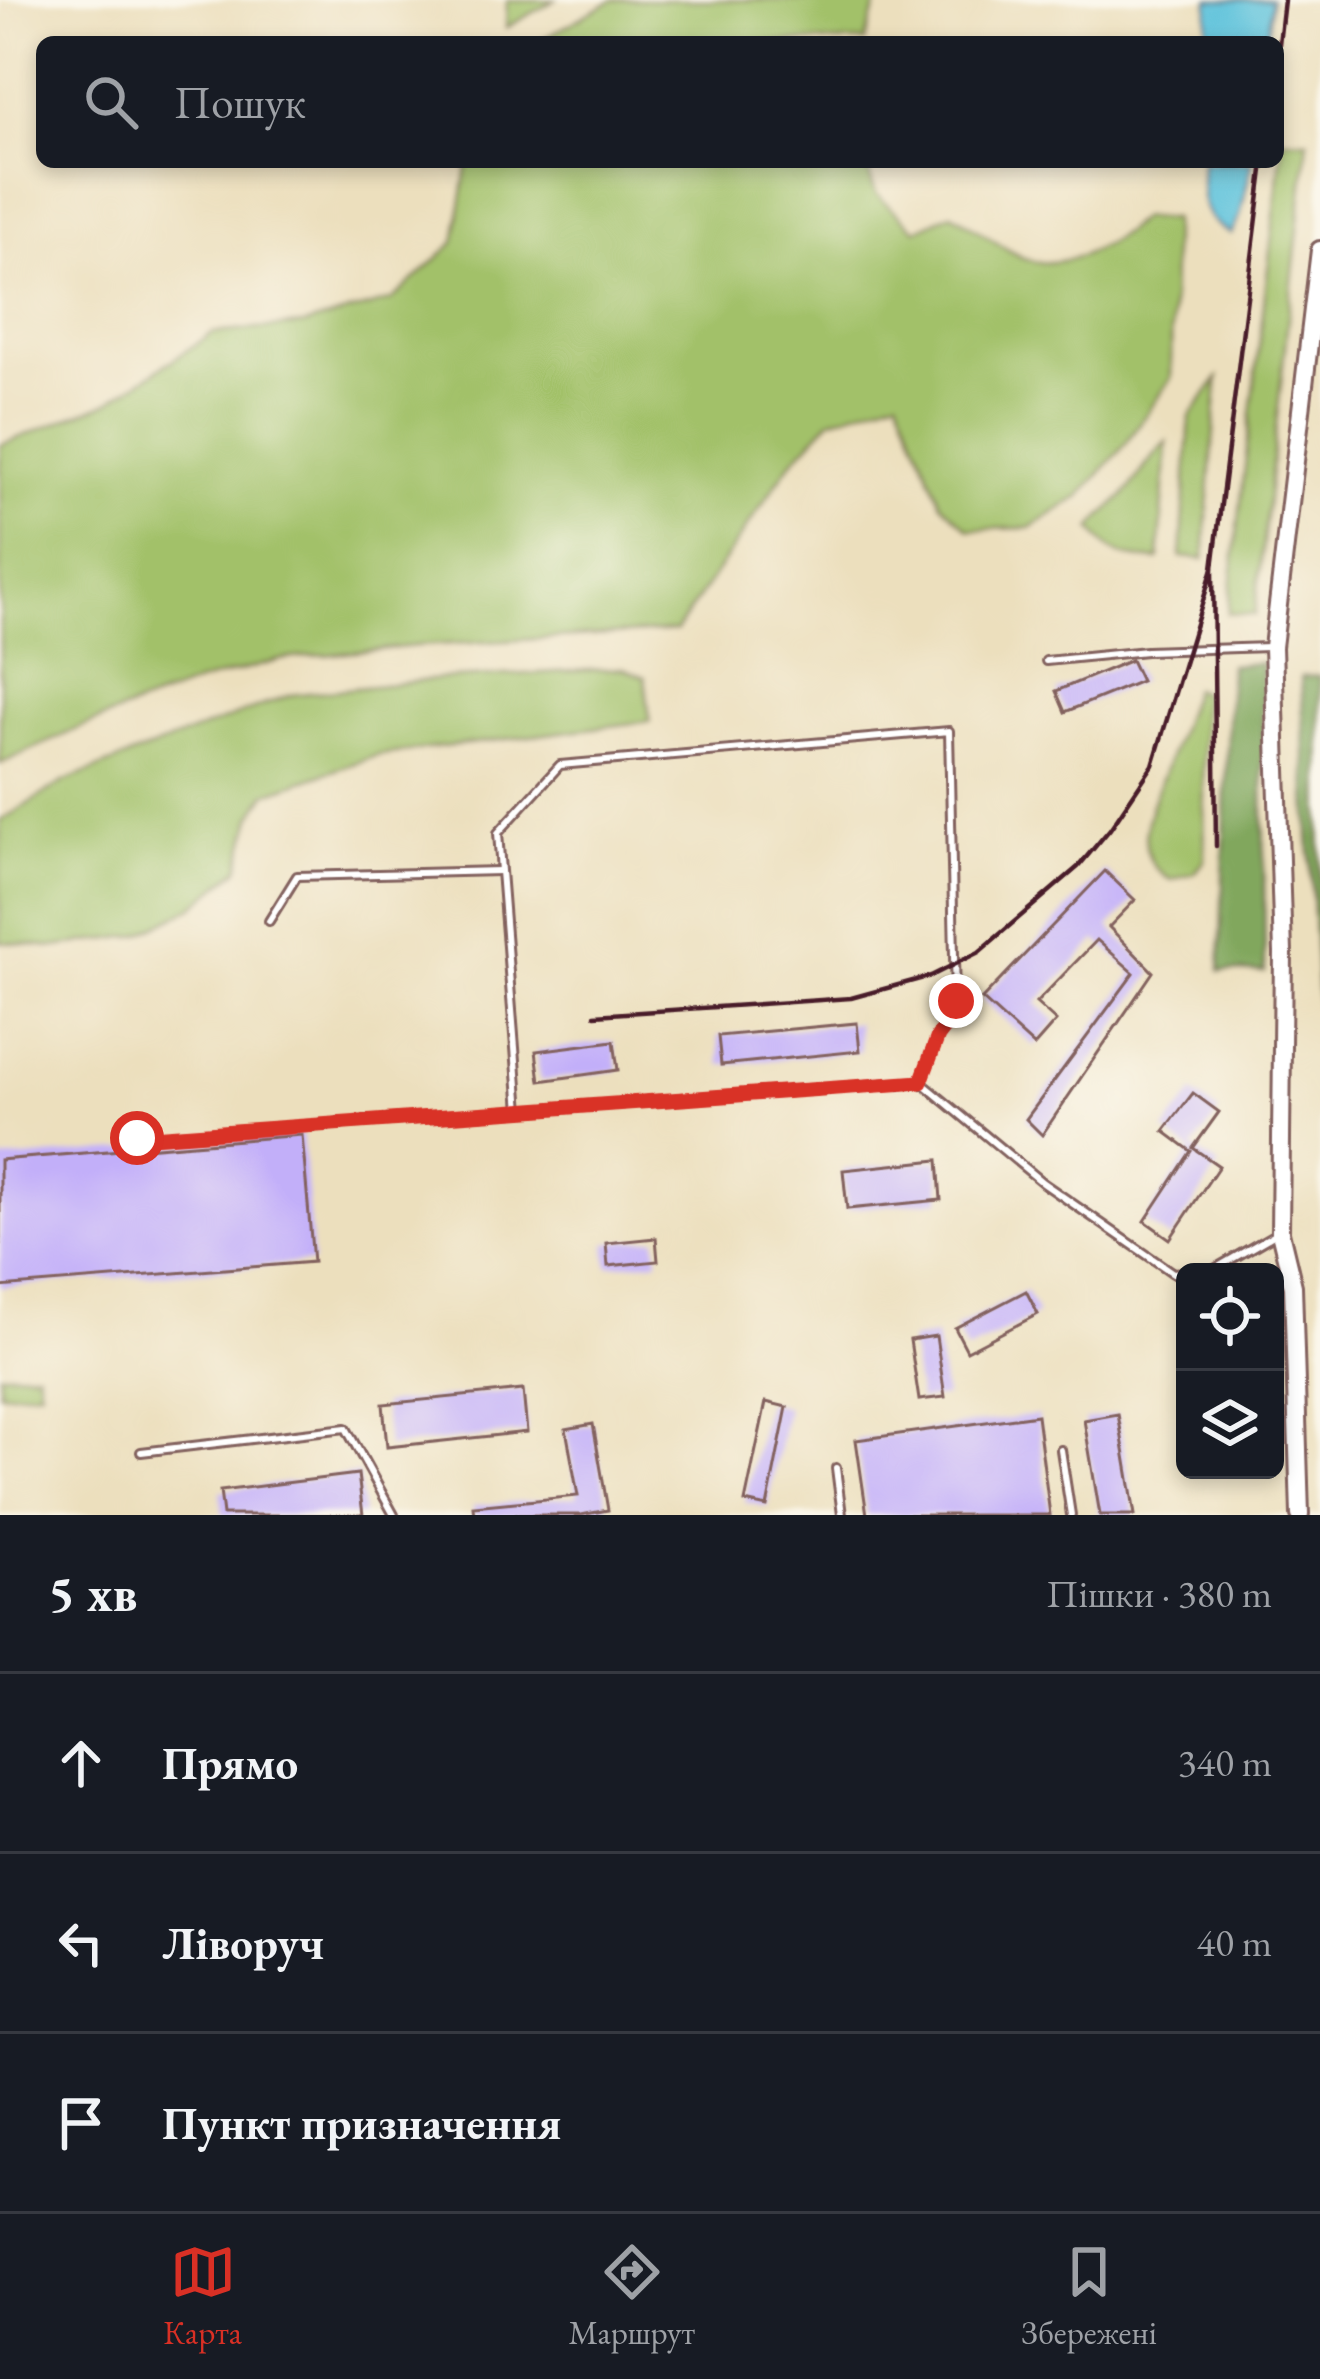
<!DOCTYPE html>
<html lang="uk">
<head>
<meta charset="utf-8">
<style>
  :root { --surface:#171b24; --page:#20242c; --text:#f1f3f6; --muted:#9ea1a6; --line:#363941; --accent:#d93025 }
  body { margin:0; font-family:"EB Garamond",serif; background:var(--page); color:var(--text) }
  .controls { position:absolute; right:36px; bottom:36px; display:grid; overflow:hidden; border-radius:18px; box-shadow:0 6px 18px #0003 }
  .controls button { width:108px; height:108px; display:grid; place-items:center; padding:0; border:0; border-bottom:3px solid var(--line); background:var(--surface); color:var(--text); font:60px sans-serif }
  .stop { position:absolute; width:36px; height:36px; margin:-27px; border:9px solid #d93025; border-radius:50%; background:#fff }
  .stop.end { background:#d93025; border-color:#fff; box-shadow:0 3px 12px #0008 }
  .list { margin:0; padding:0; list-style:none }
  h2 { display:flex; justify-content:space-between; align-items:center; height:156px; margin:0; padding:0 48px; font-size:51px }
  h2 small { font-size:39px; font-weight:400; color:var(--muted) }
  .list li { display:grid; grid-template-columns:78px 1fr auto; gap:36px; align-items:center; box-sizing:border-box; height:180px; padding:0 48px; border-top:3px solid var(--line) }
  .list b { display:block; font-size:45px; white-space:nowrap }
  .list em { font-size:39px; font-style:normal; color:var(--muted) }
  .icon { flex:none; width:66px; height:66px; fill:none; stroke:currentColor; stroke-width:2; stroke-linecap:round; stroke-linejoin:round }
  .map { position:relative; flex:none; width:1320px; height:1515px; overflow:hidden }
  .search { position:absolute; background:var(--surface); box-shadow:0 6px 18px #0003; left:36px; right:36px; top:36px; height:132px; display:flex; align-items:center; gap:30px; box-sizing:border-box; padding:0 42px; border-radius:18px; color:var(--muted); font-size:45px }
  .sheet { height:696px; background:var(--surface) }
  nav { display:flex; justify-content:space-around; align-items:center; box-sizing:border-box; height:168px; border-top:3px solid var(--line); background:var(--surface); font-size:33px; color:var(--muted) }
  nav a { display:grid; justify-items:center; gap:6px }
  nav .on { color:var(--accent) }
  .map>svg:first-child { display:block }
</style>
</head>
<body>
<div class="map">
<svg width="1320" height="1515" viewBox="0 0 1320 1515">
  <rect width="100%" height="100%" fill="#fbf7ec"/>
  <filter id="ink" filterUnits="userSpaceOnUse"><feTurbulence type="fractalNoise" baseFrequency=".00833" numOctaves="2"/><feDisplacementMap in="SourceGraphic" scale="24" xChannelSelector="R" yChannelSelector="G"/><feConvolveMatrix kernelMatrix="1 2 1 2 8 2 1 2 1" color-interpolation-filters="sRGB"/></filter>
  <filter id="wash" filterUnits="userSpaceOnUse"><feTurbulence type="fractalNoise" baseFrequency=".004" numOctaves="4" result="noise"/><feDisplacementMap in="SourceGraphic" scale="48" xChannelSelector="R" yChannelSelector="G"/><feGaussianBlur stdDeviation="2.7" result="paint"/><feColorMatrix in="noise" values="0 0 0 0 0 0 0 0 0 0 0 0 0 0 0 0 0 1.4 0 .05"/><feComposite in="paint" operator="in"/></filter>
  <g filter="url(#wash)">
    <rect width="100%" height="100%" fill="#ecdfbd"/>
    <!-- green -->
    <g fill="#a2c169" stroke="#76704a" stroke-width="3">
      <polygon points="507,0 555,0 506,28"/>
      <polygon points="613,0 878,0 865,42 537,42"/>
      <polygon points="1283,139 1308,140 1255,615 1228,613"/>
      <path d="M468,162h397l11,32 40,36 36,-17c19,11 65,47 84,49 37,4 79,-19 104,-44l32,1 -1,159 -47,68 -45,51 -49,31 -61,1 -28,-26 -43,-106 -67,22 -41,45 -114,167 -260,15 -132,13 -87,24 -113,43 -84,38v-319l107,-42 106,-70 91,-8 88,-25 63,-58z"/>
      <polygon points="1218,379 1204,559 1181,557 1190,416"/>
      <path d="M1167,442l-8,118c-33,-2 -47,-3 -67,-31 13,-21 28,-26 39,-42 13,-17 20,-31 36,-45z"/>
      <polygon points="623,668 645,677 650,721 379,755 267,793 252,817 239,869 193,907 139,935 54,947 0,942 0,821 65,781 290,695 440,679"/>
      <path d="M1193,689l9,4 3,167 -10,13 -24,7c-48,-26 -16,-81 -3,-119 9,-24 17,-48 25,-72z"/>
      <polygon points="37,1372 40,1390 0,1393 0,1373"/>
    </g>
    <!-- forest -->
    <g fill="#81a75d" stroke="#666344" stroke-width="3">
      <polygon points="1262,663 1265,972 1220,971 1230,665"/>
      <polygon points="1320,676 1320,1046 1301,677"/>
    </g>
    <!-- water -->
    <g fill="#5dc2db" stroke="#547083" stroke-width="3">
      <polygon points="1209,0 1271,0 1267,42 1207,42"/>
      <path d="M1202,162h50l-12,54 -9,18c-32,-15 -31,-41 -29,-72z"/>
    </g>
    <g id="blocks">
      <!-- building -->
      <g fill="#c2aff9">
        <polygon points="1131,660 1141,681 1065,712 1056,691"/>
        <polygon points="1105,871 1135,900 1109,927 1153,972 1042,1135 1026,1119 1134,973 1097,940 1036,1003 1056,1021 1034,1046 982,999"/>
        <polygon points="857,1023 860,1051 721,1065 718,1036"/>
        <polygon points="614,1041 618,1070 540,1081 536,1051"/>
        <polygon points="1193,1093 1219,1112 1193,1148 1219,1166 1170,1239 1145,1221 1191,1151 1164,1131"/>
        <polygon points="302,1135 313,1262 0,1287 0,1160"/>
        <polygon points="938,1160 941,1200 847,1209 843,1170"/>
        <polygon points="656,1238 658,1261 608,1266 606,1243"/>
        <polygon points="1026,1291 1038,1314 967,1351 955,1328"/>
        <polygon points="936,1336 945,1397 919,1400 910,1340"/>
        <polygon points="523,1390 527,1432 387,1447 383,1404"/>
        <polygon points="766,1402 787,1407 767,1507 745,1502"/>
        <polygon points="1118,1414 1135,1515 1100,1515 1084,1420"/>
        <polygon points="1037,1415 1050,1515 867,1515 856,1440"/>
        <polygon points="593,1424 608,1510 581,1515 474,1515 473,1506 578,1496 566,1429"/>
        <polygon points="358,1474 363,1515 223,1515 220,1491"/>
      </g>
    </g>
  </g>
  <g filter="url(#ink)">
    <use href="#blocks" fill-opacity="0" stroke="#83625e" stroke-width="3"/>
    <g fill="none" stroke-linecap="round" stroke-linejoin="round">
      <!-- service casing -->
      <g stroke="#83625e" stroke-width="12">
        <g id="service">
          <polyline points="1046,661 1146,651 1269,647"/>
          <polyline points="269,921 297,876 500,871"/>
          <polyline points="520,1111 498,833 560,765 949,731 955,1001 953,1017 938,1036 921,1082"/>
          <polyline points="138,1138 921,1082 1043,1183 1173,1273 1185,1272"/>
          <polyline points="1193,1272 1211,1271 1277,1233"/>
          <polyline points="1061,1450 1071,1515"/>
          <polyline points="141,1452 346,1428 394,1515"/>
          <polyline points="836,1468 842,1515"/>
        </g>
      </g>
      <!-- tertiary casing -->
      <g stroke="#83625e" stroke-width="22">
        <polyline id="tertiary" points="1300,1515 1293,1286 1280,1232 1283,953 1273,647 1320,250"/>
      </g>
      <!-- service -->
      <use href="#service" stroke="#fff" stroke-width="6"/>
      <!-- tertiary -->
      <use href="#tertiary" stroke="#fff" stroke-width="16"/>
      <!-- rail -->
      <g stroke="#4a1f2b" stroke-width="4.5">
        <polyline points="1278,53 1284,0"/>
        <polyline points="1216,846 1213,568 1264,162"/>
        <polyline points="595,1015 851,998 931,976 979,952 1078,867 1110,829 1153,765 1213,568"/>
      </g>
    </g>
  </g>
  <g fill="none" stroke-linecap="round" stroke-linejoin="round" filter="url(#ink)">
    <!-- route -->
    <polyline stroke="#d93025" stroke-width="15" points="137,1138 921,1082 938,1036 952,1017 956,1001"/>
  </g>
</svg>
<div class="controls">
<button><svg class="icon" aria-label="locate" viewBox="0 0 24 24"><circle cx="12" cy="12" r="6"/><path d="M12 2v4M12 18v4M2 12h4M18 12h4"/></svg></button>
<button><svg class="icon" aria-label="layers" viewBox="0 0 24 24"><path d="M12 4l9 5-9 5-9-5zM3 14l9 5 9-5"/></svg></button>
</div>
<div class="stop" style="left:137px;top:1138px"></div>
<div class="stop end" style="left:956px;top:1001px"></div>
<div class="search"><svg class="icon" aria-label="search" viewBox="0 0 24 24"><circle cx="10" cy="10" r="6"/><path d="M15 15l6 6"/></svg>Пошук</div>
</div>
<section class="sheet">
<h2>5 хв<small>Пішки · 380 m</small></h2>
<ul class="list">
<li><svg class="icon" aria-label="ahead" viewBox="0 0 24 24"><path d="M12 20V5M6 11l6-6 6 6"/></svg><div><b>Прямо</b></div><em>340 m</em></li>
<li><svg class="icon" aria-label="left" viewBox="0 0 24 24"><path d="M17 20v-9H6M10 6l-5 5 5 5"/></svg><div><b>Ліворуч</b></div><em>40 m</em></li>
<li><svg class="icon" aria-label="arrive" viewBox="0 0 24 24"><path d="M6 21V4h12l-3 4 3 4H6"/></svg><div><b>Пункт призначення</b></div></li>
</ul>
</section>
<nav>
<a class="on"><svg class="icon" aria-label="map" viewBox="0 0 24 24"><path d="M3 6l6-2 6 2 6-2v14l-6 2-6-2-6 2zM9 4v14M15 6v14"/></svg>Карта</a>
<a><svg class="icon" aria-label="directions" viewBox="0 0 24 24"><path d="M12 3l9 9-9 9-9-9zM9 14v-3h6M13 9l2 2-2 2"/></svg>Маршрут</a>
<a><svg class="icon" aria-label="saved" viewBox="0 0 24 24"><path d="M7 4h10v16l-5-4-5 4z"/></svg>Збережені</a>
</nav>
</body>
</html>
